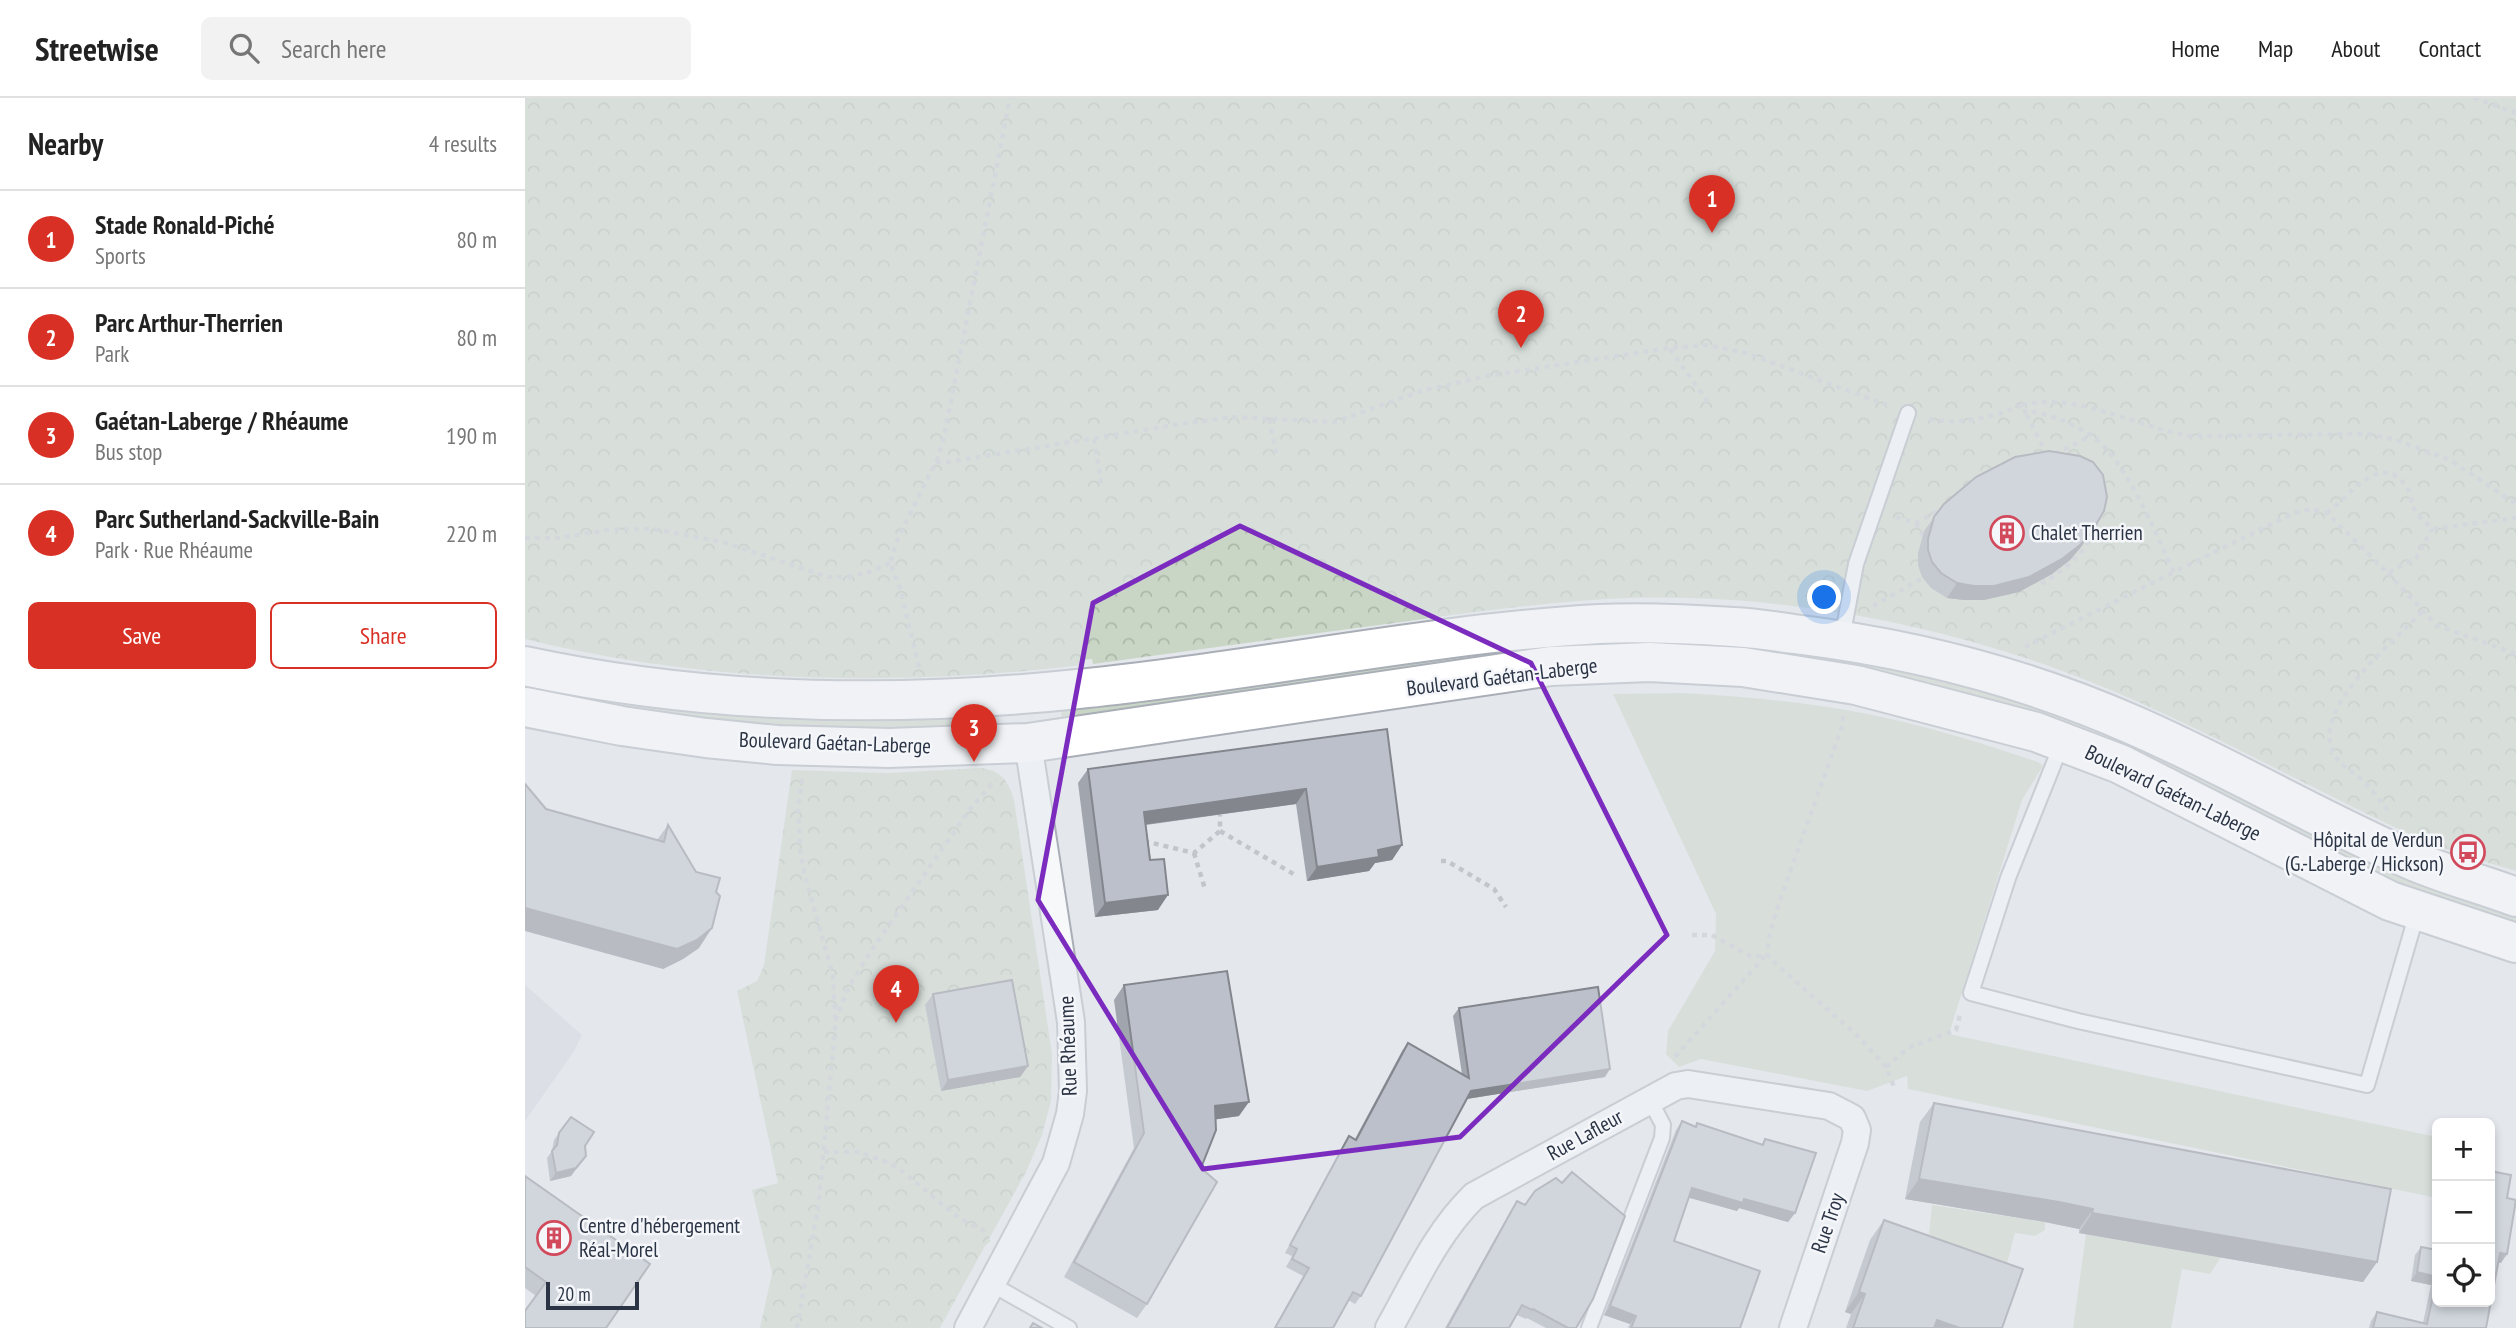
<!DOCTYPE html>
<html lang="en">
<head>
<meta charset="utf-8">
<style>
  :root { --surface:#fff; --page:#f2f2f2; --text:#222; --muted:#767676; --line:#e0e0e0; --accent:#d93025 }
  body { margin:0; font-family:"PT Sans Narrow",sans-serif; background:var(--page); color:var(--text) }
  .controls { position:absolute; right:21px; bottom:21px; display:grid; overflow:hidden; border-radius:10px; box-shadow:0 4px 10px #0003 }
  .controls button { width:63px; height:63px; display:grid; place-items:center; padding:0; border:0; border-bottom:2px solid var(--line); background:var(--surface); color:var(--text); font:35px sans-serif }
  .scale { position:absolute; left:21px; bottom:18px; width:93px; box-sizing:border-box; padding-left:7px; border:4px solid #2b3445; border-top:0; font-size:19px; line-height:24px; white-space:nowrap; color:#2b3445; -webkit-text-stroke:5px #f4f6f9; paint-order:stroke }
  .you { position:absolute; left:1300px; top:500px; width:24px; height:24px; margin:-18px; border:5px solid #fff; border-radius:50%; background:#1a73e8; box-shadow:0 0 0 10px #1a73e833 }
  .badge { display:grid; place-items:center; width:46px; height:46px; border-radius:50%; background:var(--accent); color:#fff; font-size:23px; font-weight:700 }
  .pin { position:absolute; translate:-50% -58px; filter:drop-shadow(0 2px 4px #0008) }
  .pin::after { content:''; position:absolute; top:37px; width:24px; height:21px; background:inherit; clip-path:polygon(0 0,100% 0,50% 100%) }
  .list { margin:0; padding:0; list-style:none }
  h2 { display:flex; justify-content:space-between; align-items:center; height:91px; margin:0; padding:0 28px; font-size:30px }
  h2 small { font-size:23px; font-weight:400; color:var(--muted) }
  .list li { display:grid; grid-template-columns:46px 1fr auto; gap:21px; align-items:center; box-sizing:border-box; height:98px; padding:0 28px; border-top:2px solid var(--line) }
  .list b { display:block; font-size:26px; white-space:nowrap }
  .list p { margin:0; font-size:23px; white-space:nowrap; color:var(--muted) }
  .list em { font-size:23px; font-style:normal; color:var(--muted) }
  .actions { display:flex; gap:14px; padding:21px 28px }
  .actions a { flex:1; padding:16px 0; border:2px solid var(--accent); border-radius:10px; text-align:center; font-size:24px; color:var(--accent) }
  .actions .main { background:var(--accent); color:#fff }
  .icon { flex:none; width:38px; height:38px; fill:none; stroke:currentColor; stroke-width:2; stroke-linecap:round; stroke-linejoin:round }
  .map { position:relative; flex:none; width:1991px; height:1230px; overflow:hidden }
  header { display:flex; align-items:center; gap:42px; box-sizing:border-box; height:98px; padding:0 35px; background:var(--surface); border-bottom:2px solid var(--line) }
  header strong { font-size:33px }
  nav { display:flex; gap:38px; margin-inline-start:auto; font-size:24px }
  .search { width:490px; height:63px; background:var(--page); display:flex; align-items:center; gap:18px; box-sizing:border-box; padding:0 24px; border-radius:10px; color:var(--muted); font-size:26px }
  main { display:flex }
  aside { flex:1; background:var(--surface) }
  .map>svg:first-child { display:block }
</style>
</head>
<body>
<header>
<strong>Streetwise</strong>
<div class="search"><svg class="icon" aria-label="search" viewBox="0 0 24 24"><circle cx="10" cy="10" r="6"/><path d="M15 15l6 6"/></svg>Search here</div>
<nav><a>Home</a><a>Map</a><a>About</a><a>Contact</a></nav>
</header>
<main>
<aside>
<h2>Nearby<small>4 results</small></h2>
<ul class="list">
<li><span class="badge">1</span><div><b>Stade Ronald-Piché</b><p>Sports</p></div><em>80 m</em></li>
<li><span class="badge">2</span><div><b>Parc Arthur-Therrien</b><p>Park</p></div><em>80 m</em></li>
<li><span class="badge">3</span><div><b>Gaétan-Laberge / Rhéaume</b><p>Bus stop</p></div><em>190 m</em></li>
<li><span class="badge">4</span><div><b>Parc Sutherland-Sackville-Bain</b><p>Park · Rue Rhéaume</p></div><em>220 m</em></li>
</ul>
<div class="actions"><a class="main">Save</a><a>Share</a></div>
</aside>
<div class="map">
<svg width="1991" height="1230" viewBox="0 0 1991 1230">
  <defs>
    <pattern id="forest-crowns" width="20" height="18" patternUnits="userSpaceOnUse" patternTransform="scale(1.75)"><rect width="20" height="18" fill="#c9d6c5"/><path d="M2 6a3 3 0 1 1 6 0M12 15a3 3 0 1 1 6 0" fill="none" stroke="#adb8ab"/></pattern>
  </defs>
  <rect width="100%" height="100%" fill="#e4e7ec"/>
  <!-- built -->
  <polygon fill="#d2d6de" points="0,887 57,937 49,953 0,1023"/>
  <!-- green -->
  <g fill="#c9d6c5">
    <polygon points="1139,543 1196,545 1280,555 1280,561 537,621 536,618 537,612 1002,549 1065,544"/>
    <polygon points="1343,565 1417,580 1504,606 1550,623 1648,666 1829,757 1921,795 1991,817 1991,828 1935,812 1342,572"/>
    <path d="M0,585c103,20 206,35 311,38 50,1 99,-5 149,-4l3,9 -106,6 -117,-3 -240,-34z"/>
    <path d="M1157,595c47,3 93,6 139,13 74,10 146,32 217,56l5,4 -21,34 -73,234 488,103v61l-529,-109 -1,-13 -40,15 -166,-32 -22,8 -13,-13 2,-23 47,-80 1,-37 -103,-220z"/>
    <polygon points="1407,1107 1520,1124 1520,1132 1510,1138 1490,1135 1476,1188 1378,1136 1404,1136"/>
    <polygon points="1561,1136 1696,1159 1685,1176 1657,1171 1646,1230 1548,1230"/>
  </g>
  <!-- forest -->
  <g fill="url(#forest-crowns)">
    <path d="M0,0h1991v773l-41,-12 3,-9 -17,-6 -4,9 -37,-14c-121,-55 -237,-124 -363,-170 -135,-49 -284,-75 -428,-71 -74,3 -147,13 -220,23 -106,14 -211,29 -316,43l-1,-5 -10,1v5c-185,22 -375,19 -557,-26z"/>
    <path d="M457,670c20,3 27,14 32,32l38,254 -1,47 -9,34 -16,37 -37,67 2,2 -6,5 -45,82h-180l12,-55 -20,-83 26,-7 -41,-192 20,-10 7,-16 28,-195 96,3z"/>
  </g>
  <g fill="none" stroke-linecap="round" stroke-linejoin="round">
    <!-- service casing -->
    <g stroke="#a9aeb7" stroke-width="18">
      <g id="service">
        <polyline points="1317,540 1331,466 1383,315"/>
        <polyline points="1537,645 1483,780 1446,895 1553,923 1842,987 1892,815"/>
        <polyline points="468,1187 544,1230"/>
        <polyline points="1064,1230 1137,1040 1138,1027 1125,1002"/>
      </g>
    </g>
    <!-- minor casing -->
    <g stroke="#a9aeb7" stroke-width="30">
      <g id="minor">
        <polyline points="443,1230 531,1065 545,1016 548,993 546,924 503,645"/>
        <path d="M864,1230c26,-46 47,-95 85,-132l167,-91 35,-19 12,-2 141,22 23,12 5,12 -2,13 -62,185"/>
      </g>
    </g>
    <!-- secondary casing -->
    <g stroke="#a9aeb7" stroke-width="42">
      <g id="secondary">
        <path d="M0,568c182,39 369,42 553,23 174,-17 346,-55 521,-65 44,-2 90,0 134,3 21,1 41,4 61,7 116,14 230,43 337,90 95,41 184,94 278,135 34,15 72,25 107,38"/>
        <polyline points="0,609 97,628 181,640 252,647 364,650 503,645 1026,568 1124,564 1218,569 1331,587 1511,634 1595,666 1865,803 1991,845"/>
      </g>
    </g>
    <!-- path -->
    <g stroke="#c2c5cb" stroke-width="4.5" stroke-dasharray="5 5" stroke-linecap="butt">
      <polyline points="1949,0 1991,15"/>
      <polyline points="1145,251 1183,304"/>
      <path d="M1497,307c56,-13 114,22 168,31l179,-2 27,6 54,20 66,44"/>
      <polyline points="744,321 752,359"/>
      <path d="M1404,321c33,6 62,-1 93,-14l5,10"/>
      <polyline points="569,341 577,390"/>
      <polyline points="1530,356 1566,338"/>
      <path d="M1522,357l-20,-40 7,-3c23,5 46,14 64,29 32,28 57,92 76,131l120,-59 17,-4 16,4 61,60 28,-15 16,-29"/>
      <polyline points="411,364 423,364 668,324 708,319 810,324 896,293 962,278 1144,250 1182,247 1221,255 1362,307"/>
      <path d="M1802,415c22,-16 53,-64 80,-26 4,7 4,14 7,21 3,8 12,14 18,21l84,-11"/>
      <polyline points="1371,419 1391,425 1420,409"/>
      <polyline points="1391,425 1399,439 1398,443"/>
      <polyline points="0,440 33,440 88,431 128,431 198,444 303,479 323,479 345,474 365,465"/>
      <polyline points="1863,475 1911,527 1991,556"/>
      <path d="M1516,486c28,-16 51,-37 59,-69"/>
      <polyline points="1348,508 1400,479"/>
      <polyline points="1500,549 1649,474"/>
      <polyline points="394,569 375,490 365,465 373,440 411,364 418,344 485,0"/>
      <polyline points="1318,618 1318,626 1255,802 1245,834 1242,856 1252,867 1334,939 1361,969 1369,989"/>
      <polyline points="277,681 273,709 275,750 279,774 308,878 310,919"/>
      <path d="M1863,712c-8,-9 -16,-20 -25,-29 -9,-9 -22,-15 -28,-25 -28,-45 60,-116 88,-145"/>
      <polyline points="695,733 772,778"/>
      <polyline points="619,743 669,755 695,733 695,717"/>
      <polyline points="669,755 680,791"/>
      <polyline points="916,763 922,763 969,791 981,809"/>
      <polyline points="1167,837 1187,837 1227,859 1242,856"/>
      <polyline points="1150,959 1242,856"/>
      <polyline points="1361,969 1383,950 1431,932 1436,913"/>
      <polyline points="299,1054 333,1054 359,1063 372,1069 434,1120 462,1134"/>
      <polyline points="272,1230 294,1103 311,920 325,887 346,853 445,711 471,681"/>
    </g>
    <!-- service -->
    <use href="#service" stroke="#f7f8fa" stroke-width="14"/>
    <!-- minor -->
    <use href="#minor" stroke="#f7f8fa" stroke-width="26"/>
    <!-- secondary -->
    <use href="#secondary" stroke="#fff" stroke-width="38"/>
  </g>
  <!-- wall -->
  <g fill="#a1a5ae">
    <polygon points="1419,406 1566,435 1556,449 1545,462 1527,476 1494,494 1459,502 1439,502 1422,500 1406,490 1397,479 1393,467 1393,455 1399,433"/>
    <polygon points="862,631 877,747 867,762 850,765 844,773 782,783 771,706 621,727 633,812 570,819 553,685 563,671"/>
    <polygon points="21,711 132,742 143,727 174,850 158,861 138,871"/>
    <polygon points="599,887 714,1018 691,1021 622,1206 612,1220 539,1179 609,1050 589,902"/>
    <polygon points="408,896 503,968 495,979 416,993 400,907"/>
    <polygon points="934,910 1080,979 942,1001 836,1198 830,1206 823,1202 808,1230 749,1230 778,1178 761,1169 767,1158 760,1155 819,1046 824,1038 830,1041 877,953 883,945 937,976 928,918"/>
    <polygon points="1409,1005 1852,1164 1838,1184 1554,1135 1554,1131 1520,1124 1380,1101 1395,1024"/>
    <polygon points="46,1019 60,1048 46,1078 25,1083 22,1060 27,1053 29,1042"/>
    <polygon points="1157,1023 1170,1028 1236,1047 1240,1041 1270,1115 1263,1124 1214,1110 1212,1113 1164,1099 1149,1143 1215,1230 1103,1230 1105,1226 1079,1217 1151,1032"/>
    <polygon points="0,1078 81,1230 11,1198 0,1190"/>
    <polygon points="1982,1100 1976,1165 1973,1164 1961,1230 1844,1230 1846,1223 1852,1214 1898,1225 1906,1187 1886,1183 1890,1157 1896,1149 1912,1152 1912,1204"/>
    <polygon points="992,1103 1051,1230 1021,1230 1002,1220 1001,1221 992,1217 984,1230 920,1230 986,1112"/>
    <polygon points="1359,1122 1477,1230 1321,1230 1326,1216 1320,1214 1345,1142"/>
  </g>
  <!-- shaded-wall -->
  <g fill="#83868d">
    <polygon points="1566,435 1556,449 1545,462 1527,476 1494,494 1459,502 1439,502 1422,500 1432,485"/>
    <polygon points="781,691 771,706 609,728 619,714"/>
    <polygon points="877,747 867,762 850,765 844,773 782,783 792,769 853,752"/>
    <polygon points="643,797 633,812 570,819 580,805"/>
    <polygon points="0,810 187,830 174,850 158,861 138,871 0,833"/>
    <polygon points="503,968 495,979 416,993 423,982"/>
    <polygon points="1085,971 1080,979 941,1001 946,993"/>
    <polygon points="724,1004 714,1018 680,1023 690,1008"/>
    <polygon points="61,1058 46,1078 25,1083 31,1075"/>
    <polygon points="1394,1081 1534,1104 1568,1111 1554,1131 1520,1124 1380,1101"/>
    <polygon points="1167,1090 1219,1101 1270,1115 1263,1124 1214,1110 1212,1113 1161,1099"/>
    <polygon points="1567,1115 1852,1164 1838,1184 1554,1135"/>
    <polygon points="1975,1155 1982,1156 1976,1165 1969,1164"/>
    <polygon points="1892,1174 1912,1179 1906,1187 1886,1183"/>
    <polygon points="1334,1194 1340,1196 1326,1216 1320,1214"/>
    <polygon points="1085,1208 1111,1218 1105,1226 1079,1217"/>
    <polygon points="1412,1222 1435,1230 1406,1230"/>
  </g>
  <!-- building -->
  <g fill="#bbc0ca" stroke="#83868d" stroke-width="2">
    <polygon points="1524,353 1555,358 1568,364 1578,377 1582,399 1579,413 1566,435 1555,447 1537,461 1504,479 1469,488 1449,488 1432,485 1416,475 1407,464 1403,452 1403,441 1409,419 1419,406 1451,379 1490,359"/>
    <polygon points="862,631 877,747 853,752 854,759 792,769 781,691 619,714 625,762 639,761 643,797 580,805 563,671"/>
    <polygon points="0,686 21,711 139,744 143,727 171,774 195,780 191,794 195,798 187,830 172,842 152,851 0,810"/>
    <polygon points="702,873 724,1004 690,1008 691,1032 676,1070 692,1084 622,1206 549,1164 619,1035 599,887"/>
    <polygon points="487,882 503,968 423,982 408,896"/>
    <polygon points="1073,889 1085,971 946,993 836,1198 828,1194 808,1230 750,1230 784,1170 767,1161 772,1151 765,1147 824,1038 831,1042 883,945 944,980 934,910"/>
    <polygon points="1409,1005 1866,1091 1852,1164 1567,1115 1568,1111 1534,1104 1394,1081"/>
    <polygon points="46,1019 69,1034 60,1048 61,1058 51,1070 31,1075 27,1053 32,1047 34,1035"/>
    <polygon points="1157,1023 1171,1029 1172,1025 1238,1047 1240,1041 1291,1055 1270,1115 1219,1101 1218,1105 1167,1090 1149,1143 1235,1173 1215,1230 1106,1230 1111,1218 1085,1208"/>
    <polygon points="1965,1073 1986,1077 1982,1100 1991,1102 1982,1156 1975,1155 1961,1230 1848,1230 1852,1214 1902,1226 1912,1179 1892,1174 1896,1149 1912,1152 1912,1204 1965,1204"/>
    <polygon points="1047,1074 1100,1118 1068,1201 1051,1230 1043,1230 1008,1211 1007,1212 997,1207 984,1230 922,1230 992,1103 1000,1107 1010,1093 1031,1080 1037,1085"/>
    <polygon points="0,1078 125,1166 81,1230 0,1230 0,1213 21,1184 0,1169"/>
    <polygon points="1359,1122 1498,1171 1477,1230 1435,1230 1412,1222 1409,1230 1328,1230 1340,1196 1334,1194"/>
    <polygon points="508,1225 517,1230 505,1230"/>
  </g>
  <!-- marked area -->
  <path d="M0 0H1991V1230H0ZM715,428l291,137 136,272 -207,202 -257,32 -165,-269 55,-297z" fill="#e4e7ec" fill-opacity=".55" fill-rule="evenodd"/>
  <path fill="none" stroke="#7b2cbf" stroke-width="5" stroke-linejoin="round" d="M715,428l291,137 136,272 -207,202 -257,32 -165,-269 55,-297z"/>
  <!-- icons -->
  <defs>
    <g id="building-ring" transform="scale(1.75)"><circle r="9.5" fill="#f4f6f9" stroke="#d1495b" stroke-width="1.5"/><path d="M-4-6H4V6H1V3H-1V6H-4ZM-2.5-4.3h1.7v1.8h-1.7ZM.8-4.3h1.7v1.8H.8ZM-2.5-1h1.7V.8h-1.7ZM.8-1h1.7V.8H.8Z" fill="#d1495b"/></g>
    <g id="bus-ring" transform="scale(1.75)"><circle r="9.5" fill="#f4f6f9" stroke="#d1495b" stroke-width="1.5"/><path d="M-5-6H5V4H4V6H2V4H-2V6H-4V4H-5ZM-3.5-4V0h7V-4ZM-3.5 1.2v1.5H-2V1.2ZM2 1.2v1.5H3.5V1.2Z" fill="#d1495b"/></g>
  </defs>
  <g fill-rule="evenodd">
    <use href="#building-ring" x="1482" y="435"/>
    <use href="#bus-ring" x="1943" y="754"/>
    <use href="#building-ring" x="29" y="1140"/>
  </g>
  <g text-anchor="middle" stroke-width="5" stroke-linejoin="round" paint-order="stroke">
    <!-- poi labels -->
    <g font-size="21" fill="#2b3445" stroke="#f4f6f9" text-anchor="start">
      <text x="1506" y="442">Chalet Therrien</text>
      <text x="1918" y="749" text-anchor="end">Hôpital de Verdun<tspan x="1918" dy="24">(G.-Laberge / Hickson)</tspan></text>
      <text x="54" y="1135">Centre d'hébergement<tspan x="54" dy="24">Réal-Morel</tspan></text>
    </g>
    <!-- street labels -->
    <g font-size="21" fill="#2b3445" stroke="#f4f6f9">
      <text transform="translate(977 579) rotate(-7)" y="7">Boulevard Gaétan-Laberge</text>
      <text transform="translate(310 645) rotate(2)" y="7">Boulevard Gaétan-Laberge</text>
      <text transform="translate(1648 695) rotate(26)" y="7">Boulevard Gaétan-Laberge</text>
      <text transform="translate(543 948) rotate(-92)" y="7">Rue Rhéaume</text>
      <text transform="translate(1060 1037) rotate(-29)" y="7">Rue Lafleur</text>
      <text transform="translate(1303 1125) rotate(-71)" y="7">Rue Troy</text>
    </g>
  </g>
</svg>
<div class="controls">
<button>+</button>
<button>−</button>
<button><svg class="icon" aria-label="locate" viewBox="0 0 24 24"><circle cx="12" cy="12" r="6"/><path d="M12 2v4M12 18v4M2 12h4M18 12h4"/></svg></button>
</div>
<div class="scale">20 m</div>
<div class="you"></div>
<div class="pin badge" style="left:1187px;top:135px">1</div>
<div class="pin badge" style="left:996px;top:250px">2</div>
<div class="pin badge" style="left:449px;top:664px">3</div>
<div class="pin badge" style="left:371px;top:925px">4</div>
</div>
</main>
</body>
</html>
